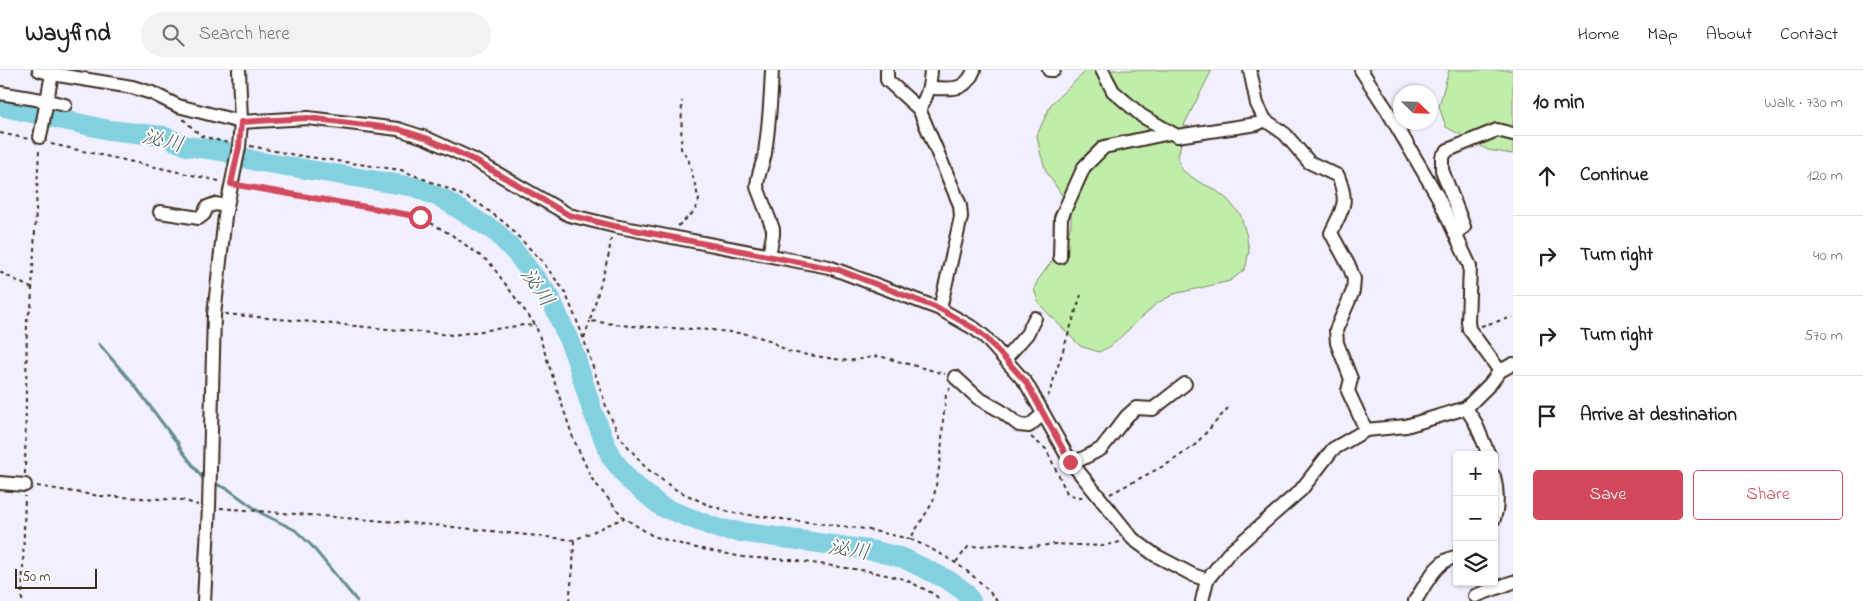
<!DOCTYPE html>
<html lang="en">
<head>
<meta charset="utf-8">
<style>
  :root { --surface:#fff; --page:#f2f2f2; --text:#202124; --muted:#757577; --line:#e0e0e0; --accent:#d1495b }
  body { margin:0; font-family:"Indie Flower","Klee One",sans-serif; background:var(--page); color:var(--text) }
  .controls { position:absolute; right:15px; bottom:15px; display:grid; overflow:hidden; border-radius:5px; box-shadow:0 1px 4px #0004 }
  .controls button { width:45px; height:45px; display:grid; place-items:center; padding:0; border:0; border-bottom:1px solid var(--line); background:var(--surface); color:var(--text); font:25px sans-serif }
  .compass { position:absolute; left:1393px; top:15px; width:45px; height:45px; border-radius:50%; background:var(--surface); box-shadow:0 1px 4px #0004; rotate:113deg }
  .scale { position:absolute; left:15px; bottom:12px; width:82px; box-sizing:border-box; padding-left:5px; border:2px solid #3b2a1e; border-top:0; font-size:14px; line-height:18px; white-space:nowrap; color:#3b2a1e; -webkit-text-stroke:4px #fff; paint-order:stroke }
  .stop { position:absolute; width:15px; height:15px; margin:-11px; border:4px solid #d1495b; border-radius:50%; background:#fff }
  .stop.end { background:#d1495b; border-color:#fff; box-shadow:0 1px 5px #0008 }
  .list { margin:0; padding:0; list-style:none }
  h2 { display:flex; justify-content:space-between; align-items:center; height:65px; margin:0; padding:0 20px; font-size:21px }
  h2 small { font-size:16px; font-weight:400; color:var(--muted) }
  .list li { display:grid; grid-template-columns:32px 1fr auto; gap:15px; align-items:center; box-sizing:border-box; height:80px; padding:0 20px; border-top:1px solid var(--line) }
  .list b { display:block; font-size:19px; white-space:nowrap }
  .list em { font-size:16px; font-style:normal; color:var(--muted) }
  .actions { display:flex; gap:10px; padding:15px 20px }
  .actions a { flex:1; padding:11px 0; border:1px solid var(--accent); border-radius:5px; text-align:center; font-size:18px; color:var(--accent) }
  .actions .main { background:var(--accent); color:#fff }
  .icon { flex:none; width:28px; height:28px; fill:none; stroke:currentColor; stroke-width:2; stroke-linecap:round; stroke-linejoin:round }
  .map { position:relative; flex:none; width:1513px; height:531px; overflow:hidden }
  header { display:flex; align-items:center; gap:30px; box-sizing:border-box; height:70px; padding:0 25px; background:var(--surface); border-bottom:1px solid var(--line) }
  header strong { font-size:24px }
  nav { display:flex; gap:28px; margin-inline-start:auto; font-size:18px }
  .search { width:350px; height:45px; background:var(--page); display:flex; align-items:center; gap:12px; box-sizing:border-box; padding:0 18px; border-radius:28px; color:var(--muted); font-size:19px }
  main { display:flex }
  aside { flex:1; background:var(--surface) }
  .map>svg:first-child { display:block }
</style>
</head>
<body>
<header>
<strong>Wayfind</strong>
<div class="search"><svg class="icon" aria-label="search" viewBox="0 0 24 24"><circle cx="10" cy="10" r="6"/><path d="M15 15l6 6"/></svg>Search here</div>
<nav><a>Home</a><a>Map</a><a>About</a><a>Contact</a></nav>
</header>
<main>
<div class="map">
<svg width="1513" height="531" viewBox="0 0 1513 531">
  <rect width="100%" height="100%" fill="#f2f0ff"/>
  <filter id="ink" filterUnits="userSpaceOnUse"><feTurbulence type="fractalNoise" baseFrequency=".02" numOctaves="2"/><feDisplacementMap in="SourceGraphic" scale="10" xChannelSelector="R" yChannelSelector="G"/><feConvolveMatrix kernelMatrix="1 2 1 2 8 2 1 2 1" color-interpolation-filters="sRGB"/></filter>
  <g filter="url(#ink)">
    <!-- green -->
    <g fill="#c0edaa" stroke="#7e8c64">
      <polygon points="1087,0 1212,0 1185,53 1178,88 1182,100 1199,112 1214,119 1227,129 1240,144 1246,163 1249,180 1246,196 1244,200 1230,211 1174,224 1156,234 1111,276 1099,282 1080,276 1039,234 1034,219 1038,210 1066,172 1071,154 1071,139 1046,101 1040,82 1037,65 1051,34"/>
      <polygon points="1449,0 1513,0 1513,84 1488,80 1446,57 1439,36"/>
    </g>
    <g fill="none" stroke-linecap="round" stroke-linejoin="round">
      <!-- stream -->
      <g stroke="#668e92" stroke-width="3">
        <polyline points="99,274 135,316 175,370 177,371 180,378 204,410 207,411"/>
        <polyline points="213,413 228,419 261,443 295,460 311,475 357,531"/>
      </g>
      <!-- river -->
      <polyline stroke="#82d0e0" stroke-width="20" points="0,36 109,60 163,66 187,76 222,81 255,91 415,117 443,129 497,163 516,183 550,227 575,285 592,340 611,387 630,411 662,437 719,459 875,481 903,488 948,510 964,521 971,531"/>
      <!-- minor casing -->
      <g stroke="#3b2a1e" stroke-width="16">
        <g id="minor">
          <polyline points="39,0 52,4 132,17 152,23 178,36 241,52 308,48 398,59 426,68 474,90 569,145 614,156 829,197 940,239 975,259 985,267 1026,313 1070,391 1133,469 1155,485 1193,505 1207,510"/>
          <polyline points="887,0 887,10 919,39 960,135 961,147 940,239"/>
          <polyline points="1049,0 1054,0"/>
          <polyline points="1102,0 1113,21 1142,46 1177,66 1257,54 1265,50"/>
          <path d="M1250,0l7,34 8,16 20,14 24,28 29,14c11,28 5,31 -7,57l19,35 4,11 -1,12 -17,39 1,13 14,36 -3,12 18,39"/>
          <polyline points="1361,0 1387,40 1438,127 1470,196 1468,252 1469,259 1500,301"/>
          <path d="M930,18c21,0 35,5 44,-18"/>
          <polyline points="0,23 48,31 65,35"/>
          <path d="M919,39c9,-13 11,-24 12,-39"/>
          <polyline points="40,67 52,4"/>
          <polyline points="160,142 199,148 204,144 207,137 215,134 227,136"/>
          <polyline points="1455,163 1464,157 1442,100 1442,87 1448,80 1497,60 1513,64"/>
          <path d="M769,185l4,-20v-6l-16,-42c0,-12 6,-22 8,-34 4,-28 6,-55 7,-83"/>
          <polyline points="1060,187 1061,148 1084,97 1104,77 1170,63"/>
          <polyline points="1005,289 1027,264 1035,248"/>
          <polyline points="955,307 978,328 1001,341 1019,355 1029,356 1043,344"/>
          <polyline points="1466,338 1475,352 1489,385"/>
          <polyline points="1072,394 1101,379 1127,346 1136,338 1153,339 1185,314"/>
          <path d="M1494,406c3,13 4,30 0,43"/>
          <polyline points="0,413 25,415"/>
          <polyline points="1475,526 1513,512"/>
          <polyline points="204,531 209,437 214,245 225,146 239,77 241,52 239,0"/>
          <polyline points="1202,531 1207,510 1228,484 1301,420 1333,379 1366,360 1406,356 1466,338 1490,314 1500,301 1513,294"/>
          <path d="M1415,531c10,-15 22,-43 42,-44"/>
        </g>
      </g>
      <!-- path -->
      <g stroke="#3b2a1e" stroke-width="2" stroke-dasharray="4 4" stroke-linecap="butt">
        <polyline points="183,49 201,66 228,73"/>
        <polyline points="0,63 29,69"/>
        <polyline points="51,74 219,111"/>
        <polyline points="250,76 295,85 401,100 449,119 478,133 505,153 542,191 565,222 581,261 607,339 620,367 646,398 673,418 706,434 733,443 865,459 910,469"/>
        <polyline points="243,116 372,138 420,147 452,165 490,193 536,256 573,368 592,409 624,448 653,466 691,477 743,487 791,490 868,501 904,509 934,524 941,531"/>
        <polyline points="678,156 695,141 699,130 688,88 681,79 682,31"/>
        <polyline points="611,168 609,184 590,251 630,256 711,260 748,264 769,270 789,282 848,291 879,286 945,304"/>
        <polyline points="0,202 31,218"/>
        <polyline points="225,244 453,265 524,255 536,256"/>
        <polyline points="1481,256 1513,247"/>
        <polyline points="584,268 590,251"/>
        <path d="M950,318l-4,7 -3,25 -2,37 -8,45 -23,37c34,15 64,32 87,62"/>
        <polyline points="1048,327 1081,225"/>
        <polyline points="1031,367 1046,379 1067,423 1076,427 1083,427"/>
        <polyline points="25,404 27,247 31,239 39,80"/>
        <polyline points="37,416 100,426 182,430 198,435"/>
        <polyline points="1110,424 1169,393 1194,376 1228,338"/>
        <polyline points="220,438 434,455 574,470 624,448"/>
        <polyline points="956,492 968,477 1002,474 1034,477 1054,474 1102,476 1120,472"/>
        <polyline points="22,531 25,426"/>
        <polyline points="569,531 573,498 574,470"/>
      </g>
      <!-- minor -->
      <use href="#minor" stroke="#fff" stroke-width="12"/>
    </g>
  </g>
  <g fill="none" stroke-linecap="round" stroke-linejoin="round" filter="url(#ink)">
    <!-- route -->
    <polyline stroke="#d1495b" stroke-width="6" points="420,147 372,138 231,114 239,77 241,52 308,48 398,59 426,68 474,90 569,145 614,156 839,200 940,239 975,259 985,267 1026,312 1070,392"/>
  </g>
  <g text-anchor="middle" stroke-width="4" stroke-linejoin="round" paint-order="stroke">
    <!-- water labels -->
    <g font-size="21" font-style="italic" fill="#505c58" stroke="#fff">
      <text transform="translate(163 70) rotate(13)" y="7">泌川</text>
      <text transform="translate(538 217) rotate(55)" y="7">泌川</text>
      <text transform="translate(849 479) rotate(9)" y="7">泌川</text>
    </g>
  </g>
</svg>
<div class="controls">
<button>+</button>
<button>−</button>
<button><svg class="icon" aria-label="layers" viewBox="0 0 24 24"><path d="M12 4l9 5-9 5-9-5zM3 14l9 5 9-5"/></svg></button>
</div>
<svg class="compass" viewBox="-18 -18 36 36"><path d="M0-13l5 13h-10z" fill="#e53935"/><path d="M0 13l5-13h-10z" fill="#757577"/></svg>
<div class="scale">50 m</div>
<div class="stop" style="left:420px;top:147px"></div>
<div class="stop end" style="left:1070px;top:392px"></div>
</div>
<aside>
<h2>10 min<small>Walk · 730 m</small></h2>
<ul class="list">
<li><svg class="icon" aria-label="ahead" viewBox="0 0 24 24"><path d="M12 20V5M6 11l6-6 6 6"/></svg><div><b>Continue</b></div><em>120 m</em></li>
<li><svg class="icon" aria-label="right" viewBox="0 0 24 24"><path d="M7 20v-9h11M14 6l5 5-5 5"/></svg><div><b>Turn right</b></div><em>40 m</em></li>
<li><svg class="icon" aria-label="right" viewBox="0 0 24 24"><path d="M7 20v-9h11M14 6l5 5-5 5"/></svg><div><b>Turn right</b></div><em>570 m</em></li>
<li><svg class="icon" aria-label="arrive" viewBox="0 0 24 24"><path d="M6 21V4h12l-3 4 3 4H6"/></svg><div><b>Arrive at destination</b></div></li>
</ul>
<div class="actions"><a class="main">Save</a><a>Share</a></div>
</aside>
</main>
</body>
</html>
